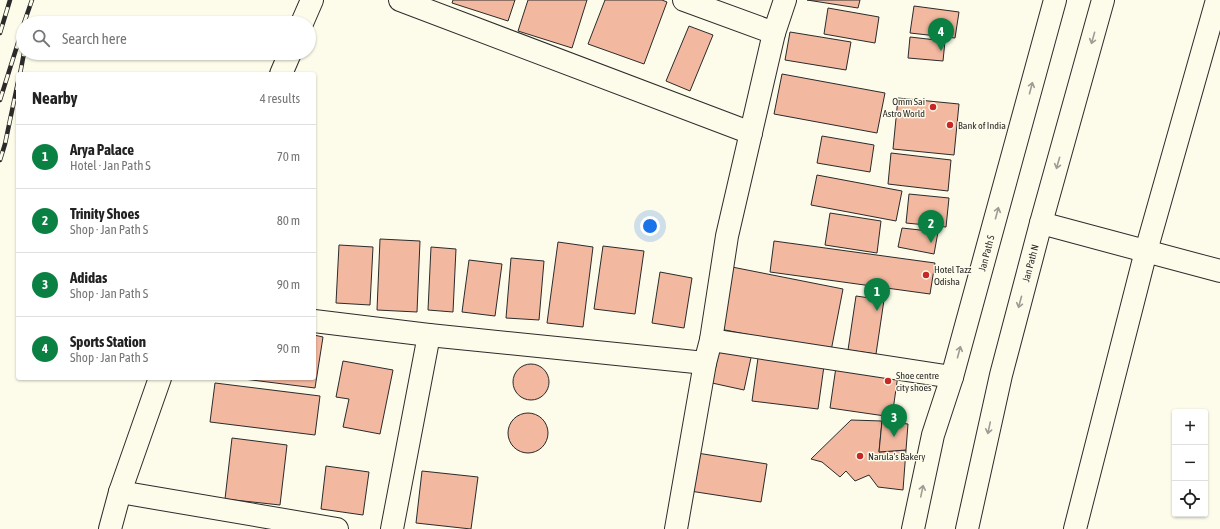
<!DOCTYPE html>
<html lang="en">
<head>
<meta charset="utf-8">
<style>
  :root { --surface:#fff; --page:#f6f6f6; --text:#222; --muted:#767676; --line:#e0e0e0; --accent:#0b8043 }
  body { margin:0; font-family:"Asap Condensed",sans-serif; background:var(--page); color:var(--text) }
  .controls { position:absolute; right:12px; bottom:12px; display:grid; overflow:hidden; border-radius:4px; box-shadow:0 1px 3px #0004 }
  .controls button { width:36px; height:36px; display:grid; place-items:center; padding:0; border:0; border-bottom:1px solid var(--line); background:var(--surface); color:var(--text); font:20px sans-serif }
  .you { position:absolute; left:650px; top:226px; width:14px; height:14px; margin:-10px; border:3px solid #fff; border-radius:50%; background:#1a73e8; box-shadow:0 0 0 6px #1a73e833 }
  .badge { display:grid; place-items:center; width:26px; height:26px; border-radius:50%; background:var(--accent); color:#fff; font-size:13px; font-weight:700 }
  .pin { position:absolute; translate:-50% -33px; filter:drop-shadow(0 1px 2px #0008) }
  .pin::after { content:''; position:absolute; top:21px; width:14px; height:12px; background:inherit; clip-path:polygon(0 0,100% 0,50% 100%) }
  .list { margin:0; padding:0; list-style:none }
  h2 { display:flex; justify-content:space-between; align-items:center; height:52px; margin:0; padding:0 16px; font-size:17px }
  h2 small { font-size:13px; font-weight:400; color:var(--muted) }
  .list li { display:grid; grid-template-columns:26px 1fr auto; gap:12px; align-items:center; box-sizing:border-box; height:64px; padding:0 16px; border-top:1px solid var(--line) }
  .list b { display:block; font-size:15px; white-space:nowrap }
  .list p { margin:0; font-size:13px; white-space:nowrap; color:var(--muted) }
  .list em { font-size:13px; font-style:normal; color:var(--muted) }
  .icon { flex:none; width:22px; height:22px; fill:none; stroke:currentColor; stroke-width:2; stroke-linecap:round; stroke-linejoin:round }
  .map { position:relative; flex:none; width:1220px; height:529px; overflow:hidden }
  .search { position:absolute; background:var(--surface); box-shadow:0 1px 3px #0004; left:16px; top:16px; width:300px; height:44px; display:flex; align-items:center; gap:10px; box-sizing:border-box; padding:0 14px; border-radius:22px; color:var(--muted); font-size:15px }
  .panel { position:absolute; background:var(--surface); box-shadow:0 1px 3px #0004; left:16px; top:72px; width:300px; height:308px; border-radius:4px }
  .map>svg:first-child { display:block }
</style>
</head>
<body>
<div class="map">
<svg width="1220" height="529" viewBox="0 0 1220 529">
  <rect width="100%" height="100%" fill="#fdfbea"/>
  <!-- building -->
  <g fill="#f2b8a0" stroke="#2b2b2b">
    <polygon points="453,0 515,0 508,21 452,3"/>
    <polygon points="528,0 587,0 572,48 518,31"/>
    <polygon points="605,0 662,0 667,2 644,64 588,44"/>
    <polygon points="807,0 860,0 858,8"/>
    <polygon points="914,6 959,12 955,38 910,33"/>
    <polygon points="828,8 879,17 875,43 824,34"/>
    <polygon points="689,26 713,35 690,91 666,81"/>
    <polygon points="790,32 851,42 846,70 785,60"/>
    <polygon points="910,37 945,41 943,61 908,58"/>
    <polygon points="782,74 885,93 877,133 774,114"/>
    <polygon points="898,98 959,104 954,155 893,149"/>
    <polygon points="822,136 874,145 870,172 817,163"/>
    <polygon points="891,153 951,160 948,191 888,184"/>
    <polygon points="817,175 902,191 896,221 811,205"/>
    <polygon points="909,194 949,198 946,227 906,223"/>
    <polygon points="830,213 881,221 877,253 825,245"/>
    <polygon points="902,228 938,232 934,254 898,247"/>
    <polygon points="380,239 420,241 417,312 377,310"/>
    <polygon points="774,241 935,263 930,294 770,272"/>
    <polygon points="558,242 593,247 583,327 547,323"/>
    <polygon points="339,245 373,247 370,305 336,303"/>
    <polygon points="603,246 644,251 635,314 594,309"/>
    <polygon points="431,247 456,249 453,312 428,310"/>
    <polygon points="511,258 544,261 539,320 506,318"/>
    <polygon points="469,260 502,264 495,316 462,312"/>
    <polygon points="732,267 843,289 831,351 720,329"/>
    <polygon points="660,272 692,278 684,328 652,323"/>
    <polygon points="856,296 884,300 876,354 848,350"/>
    <polygon points="314,335 323,337 315,388 236,378 314,378"/>
    <polygon points="720,346 752,353 744,390 712,383"/>
    <polygon points="758,358 824,366 818,409 752,401"/>
    <polygon points="343,361 393,370 380,434 343,427 349,399 336,397"/>
    <circle cx="531" cy="382" r="18"/>
    <polygon points="836,367 898,375 892,417 830,408"/>
    <polygon points="215,383 320,396 315,435 210,422"/>
    <circle cx="528" cy="433" r="20"/>
    <polygon points="851,420 882,421 879,452 906,450 903,490 878,487 869,475 855,481 846,471 840,477 822,462 811,459"/>
    <polygon points="882,421 908,424 906,450 879,452"/>
    <polygon points="232,438 287,445 280,505 225,499"/>
    <polygon points="697,453 767,464 761,502 690,491"/>
    <polygon points="326,466 369,472 363,515 321,509"/>
    <polygon points="422,471 478,477 471,529 416,523"/>
  </g>
  <g fill="none" stroke-linecap="round" stroke-linejoin="round">
    <!-- minor casing -->
    <g stroke="#2b2b2b" stroke-width="24">
      <g id="minor">
        <polyline points="400,0 751,133"/>
        <polyline points="684,0 774,33"/>
        <polyline points="302,23 312,0"/>
        <polyline points="281,74 290,53"/>
        <polyline points="1041,223 1220,271"/>
        <polyline points="314,321 429,335 705,363"/>
        <polyline points="711,340 952,377"/>
        <polyline points="120,492 337,529"/>
        <polyline points="110,529 120,492 160,378"/>
        <polyline points="392,529 429,335"/>
        <polyline points="676,529 705,363 711,340 727,236 774,33 785,0"/>
        <polyline points="1075,529 1146,251 1217,0"/>
      </g>
    </g>
    <!-- major casing -->
    <g stroke="#2b2b2b" stroke-width="24">
      <g id="major">
        <polyline points="913,529 933,435 952,377 1055,0"/>
        <polyline points="967,529 1001,375 1041,223 1103,0"/>
      </g>
    </g>
    <!-- minor -->
    <use href="#minor" stroke="#fdfbea" stroke-width="22"/>
    <!-- major -->
    <use href="#major" stroke="#fdfbea" stroke-width="22"/>
    <!-- rail casing -->
    <g stroke="#2b2b2b" stroke-width="4.5">
      <g id="rail">
        <polyline points="24,23 32,0"/>
        <polyline points="0,33 10,0"/>
        <polyline points="20,74 24,53"/>
        <polyline points="0,100 23,27"/>
        <polyline points="0,160 5,144 18,82"/>
      </g>
    </g>
    <!-- rail -->
    <use href="#rail" stroke="#fdfbea" stroke-width="3" stroke-dasharray="9" stroke-linecap="butt"/>
  </g>
  <!-- one-way arrows -->
  <defs><path id="oneway-shaft" d="M-6 0H5M1.5-3L5.5 0L1.5 3" fill="none" stroke-width="1.6" stroke-linecap="round" stroke-linejoin="round"/></defs>
  <g stroke="#9e9d94">
    <use href="#oneway-shaft" transform="translate(1093 38) rotate(106)"/>
    <use href="#oneway-shaft" transform="translate(1031 88) rotate(-75)"/>
    <use href="#oneway-shaft" transform="translate(1058 163) rotate(106)"/>
    <use href="#oneway-shaft" transform="translate(997 213) rotate(-75)"/>
    <use href="#oneway-shaft" transform="translate(1020 302) rotate(105)"/>
    <use href="#oneway-shaft" transform="translate(959 352) rotate(-75)"/>
    <use href="#oneway-shaft" transform="translate(989 428) rotate(102)"/>
    <use href="#oneway-shaft" transform="translate(922 491) rotate(-78)"/>
  </g>
  <!-- markers -->
  <g fill="#c62828" stroke="#fdfbea" stroke-width="1.5">
    <circle cx="933" cy="107" r="4"/>
    <circle cx="950" cy="125" r="4"/>
    <circle cx="926" cy="275" r="4"/>
    <circle cx="888" cy="381" r="4"/>
    <circle cx="860" cy="456" r="4"/>
  </g>
  <g text-anchor="middle" stroke-width="3" stroke-linejoin="round" paint-order="stroke">
    <!-- poi labels -->
    <g font-size="10" fill="#2b2b2b" stroke="#fdfbea" text-anchor="start">
      <text x="925" y="105" text-anchor="end">Omm Sai<tspan x="925" dy="12">Astro World</tspan></text>
      <text x="958" y="129">Bank of India</text>
      <text x="934" y="273">Hotel Tazz<tspan x="934" dy="12">Odisha</tspan></text>
      <text x="896" y="379">Shoe centre<tspan x="896" dy="12">city shoes</tspan></text>
      <text x="868" y="460">Narula's Bakery</text>
    </g>
    <!-- street labels -->
    <g font-size="10" fill="#2b2b2b" stroke="#fdfbea">
      <text transform="translate(986 253) rotate(-75)" y="4">Jan Path S</text>
      <text transform="translate(1030 263) rotate(-75)" y="4">Jan Path N</text>
    </g>
  </g>
</svg>
<div class="controls">
<button>+</button>
<button>−</button>
<button><svg class="icon" aria-label="locate" viewBox="0 0 24 24"><circle cx="12" cy="12" r="6"/><path d="M12 2v4M12 18v4M2 12h4M18 12h4"/></svg></button>
</div>
<div class="you"></div>
<div class="pin badge" style="left:877px;top:311px">1</div>
<div class="pin badge" style="left:931px;top:243px">2</div>
<div class="pin badge" style="left:894px;top:437px">3</div>
<div class="pin badge" style="left:941px;top:51px">4</div>
<div class="search"><svg class="icon" aria-label="search" viewBox="0 0 24 24"><circle cx="10" cy="10" r="6"/><path d="M15 15l6 6"/></svg>Search here</div>
<section class="panel">
<h2>Nearby<small>4 results</small></h2>
<ul class="list">
<li><span class="badge">1</span><div><b>Arya Palace</b><p>Hotel · Jan Path S</p></div><em>70 m</em></li>
<li><span class="badge">2</span><div><b>Trinity Shoes</b><p>Shop · Jan Path S</p></div><em>80 m</em></li>
<li><span class="badge">3</span><div><b>Adidas</b><p>Shop · Jan Path S</p></div><em>90 m</em></li>
<li><span class="badge">4</span><div><b>Sports Station</b><p>Shop · Jan Path S</p></div><em>90 m</em></li>
</ul>
</section>
</div>
</body>
</html>
